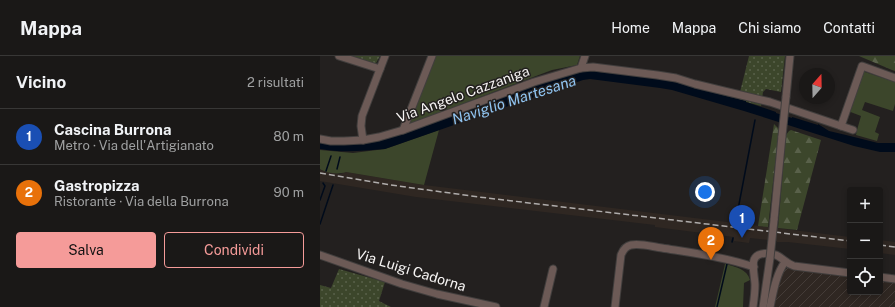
<!DOCTYPE html>
<html lang="it">
<head>
<meta charset="utf-8">
<style>
  :root { --surface:#1a1817; --page:#232120; --text:#f1f3f6; --muted:#9fa0a1; --line:#383736; --accent:#f59b99 }
  body { margin:0; font-family:"Public Sans",sans-serif; background:var(--page); color:var(--text) }
  .controls { position:absolute; right:12px; bottom:12px; display:grid; overflow:hidden; border-radius:4px; box-shadow:0 2px 6px #0003 }
  .controls button { width:36px; height:36px; display:grid; place-items:center; padding:0; border:0; border-bottom:1px solid var(--line); background:var(--surface); color:var(--text); font:20px sans-serif }
  .compass { position:absolute; left:479px; top:12px; width:36px; height:36px; border-radius:50%; background:var(--surface); box-shadow:0 2px 6px #0003; rotate:20deg }
  .you { position:absolute; left:385px; top:136px; width:14px; height:14px; margin:-10px; border:3px solid #fff; border-radius:50%; background:#1a73e8; box-shadow:0 0 0 6px #1a73e833 }
  .badge { display:grid; place-items:center; width:26px; height:26px; border-radius:50%; background:var(--accent); color:#fff; font-size:13px; font-weight:700 }
  .pin { position:absolute; translate:-50% -33px; filter:drop-shadow(0 1px 2px #0008) }
  .pin::after { content:''; position:absolute; top:21px; width:14px; height:12px; background:inherit; clip-path:polygon(0 0,100% 0,50% 100%) }
  .list { margin:0; padding:0; list-style:none }
  h2 { display:flex; justify-content:space-between; align-items:center; height:52px; margin:0; padding:0 16px; font-size:17px }
  h2 small { font-size:13px; font-weight:400; color:var(--muted) }
  .list li { display:grid; grid-template-columns:26px 1fr auto; gap:12px; align-items:center; box-sizing:border-box; height:56px; padding:0 16px; border-top:1px solid var(--line) }
  .list b { display:block; font-size:15px; white-space:nowrap }
  .list p { margin:0; font-size:13px; white-space:nowrap; color:var(--muted) }
  .list em { font-size:13px; font-style:normal; color:var(--muted) }
  .actions { display:flex; gap:8px; padding:12px 16px }
  .actions a { flex:1; padding:9px 0; border:1px solid var(--accent); border-radius:4px; text-align:center; font-size:14px; color:var(--accent) }
  .actions .main { background:var(--accent); color:#111 }
  .icon { flex:none; width:22px; height:22px; fill:none; stroke:currentColor; stroke-width:2; stroke-linecap:round; stroke-linejoin:round }
  .map { position:relative; flex:none; width:575px; height:251px; overflow:hidden }
  header { display:flex; align-items:center; gap:24px; box-sizing:border-box; height:56px; padding:0 20px; background:var(--surface); border-bottom:1px solid var(--line) }
  header strong { font-size:19px }
  nav { display:flex; gap:22px; margin-inline-start:auto; font-size:14px }
  main { display:flex }
  aside { flex:1; background:var(--surface) }
  .map>svg:first-child { display:block }
</style>
</head>
<body>
<header>
<strong>Mappa</strong>
<nav><a>Home</a><a>Mappa</a><a>Chi siamo</a><a>Contatti</a></nav>
</header>
<main>
<aside>
<h2>Vicino<small>2 risultati</small></h2>
<ul class="list">
<li><span class="badge" style="background:#1a4fb4">1</span><div><b>Cascina Burrona</b><p>Metro · Via dell'Artigianato</p></div><em>80 m</em></li>
<li><span class="badge" style="background:#e8710a">2</span><div><b>Gastropizza</b><p>Ristorante · Via della Burrona</p></div><em>90 m</em></li>
</ul>
<div class="actions"><a class="main">Salva</a><a>Condividi</a></div>
</aside>
<div class="map">
<svg width="575" height="251" viewBox="0 0 575 251">
  <defs>
    <pattern id="industrial-furrows" width="10" height="10" patternUnits="userSpaceOnUse"><rect width="10" height="10" fill="#2f2722"/><path d="M-1 1l2-2M0 10L10 0M9 11l2-2" fill="none" stroke="#443c38"/></pattern>
    <pattern id="grass-dots" width="8" height="8" patternUnits="userSpaceOnUse"><rect width="8" height="8" fill="#3c462b"/><path d="M2 2h.1M6 6h.1" fill="none" stroke="#59614a" stroke-width="1.8" stroke-linecap="round"/></pattern>
    <pattern id="forest-firs" width="22" height="20" patternUnits="userSpaceOnUse"><rect width="22" height="20" fill="#3c462b"/><path d="M5 1l3.5 6h-7zM16 11l3.5 6h-7z" fill="#59614a"/></pattern>
  </defs>
  <rect width="100%" height="100%" fill="#23201f"/>
  <!-- built -->
  <g fill="#2f2722">
    <polygon points="0,113 3,115 20,118 26,116 104,129 530,181 530,193 468,186 457,186 457,185 430,182 429,187 414,185 414,181 335,171 335,169 96,141 0,125"/>
    <polygon points="560,184 575,186 575,199 560,197"/>
  </g>
  <!-- industrial -->
  <polygon fill="url(#industrial-furrows)" points="472,207 530,215 530,236 560,236 560,220 575,222 575,251 448,251 460,211"/>
  <!-- grass -->
  <g fill="url(#grass-dots)">
    <polygon points="28,0 60,0 56,7 54,9"/>
    <polygon points="429,0 465,0 461,36 446,33 443,36 441,50 426,46 426,45 420,44 419,40"/>
    <polygon points="19,213 65,226 59,245 71,251 0,251 0,229 11,232"/>
  </g>
  <!-- forest -->
  <g fill="url(#forest-firs)">
    <polygon points="539,0 575,0 575,15 572,14"/>
    <polygon points="454,68 459,73 448,171 438,170"/>
    <polygon points="471,74 501,84 477,174 458,172 466,79 469,75"/>
  </g>
  <!-- green -->
  <g fill="#3c462b">
    <polygon points="116,0 260,0 257,9 232,14 89,68"/>
    <polygon points="542,15 575,26 575,48 573,55 545,46 542,54 560,61 555,76 559,78 557,85 536,79 537,74 541,60 528,55"/>
    <path d="M119,74l-15,55 -78,-13c-8,3 -20,1 -26,-3v-19l33,3 32,-4z"/>
    <path d="M405,208c11,3 22,5 25,16l-6,3 -1,24h-28z"/>
  </g>
  <!-- water -->
  <path fill="#000b1b" d="M270,15l70,8 14,3 52,14 20,5v1l30,10v1l16,5v-1l26,8v-1l11,7 17,4 32,8h17v9h-15l-26,-6 -110,-35 -72,-21 -12,-2 -70,-9 -7,1 -198,69c-22,2 -43,4 -65,0v-7l91,-12 135,-48 35,-10z"/>
  <g fill="none" stroke-linecap="round" stroke-linejoin="round">
    <!-- stream -->
    <g stroke="#000b1b" stroke-width="1.5">
      <polyline points="17,113 20,101"/>
      <polyline points="6,115 11,100"/>
      <polyline points="0,144 5,130 3,127"/>
      <polyline points="416,164 435,64"/>
      <polyline points="0,168 13,129"/>
      <polyline points="412,186 413,182"/>
      <polyline points="397,251 407,208"/>
    </g>
    <!-- minor casing -->
    <g stroke="#413e3d" stroke-width="9">
      <g id="minor">
        <polyline points="19,0 60,13"/>
        <polyline points="261,12 265,0"/>
        <polyline points="466,41 470,0"/>
        <polyline points="521,70 533,74"/>
        <polyline points="83,74 112,0"/>
        <polyline points="0,83 11,85 24,85 43,84 59,81 83,74 214,26 261,12 273,11 337,19 356,22 375,28 450,46 521,70 542,10 575,22"/>
        <polyline points="43,84 41,70 42,60 65,0"/>
        <polyline points="454,164 462,80"/>
        <polyline points="0,199 82,228 117,238 176,251"/>
        <polyline points="560,221 575,223"/>
        <polyline points="224,251 233,213"/>
        <path d="M295,251l6,-52c2,-5 5,-9 10,-10 10,-2 22,2 31,3 31,5 62,9 92,19"/>
        <path d="M433,251c1,-7 2,-14 2,-22 0,-7 -4,-22 0,-27 4,-6 15,-5 21,-3 7,3 9,8 18,11l56,7"/>
        <polyline points="443,251 450,202"/>
        <path d="M450,251c3,-14 6,-33 15,-45"/>
      </g>
    </g>
    <!-- minor -->
    <use href="#minor" stroke="#6c5a56" stroke-width="7"/>
    <!-- rail -->
    <g stroke="#afacab" stroke-width="1.5" stroke-dasharray="6 3" stroke-linecap="butt">
      <polyline points="0,117 71,129 159,141 530,185"/>
      <polyline points="560,189 575,191"/>
    </g>
    <!-- minor-bridge casing -->
    <g stroke="#413e3d" stroke-width="9" stroke-linecap="butt">
      <g id="minor-bridge">
        <polyline points="462,80 466,41"/>
        <polyline points="450,202 454,164"/>
      </g>
    </g>
    <!-- minor-bridge -->
    <use href="#minor-bridge" stroke="#6c5a56" stroke-width="7"/>
  </g>
  <g text-anchor="middle" stroke-width="3" stroke-linejoin="round" paint-order="stroke">
    <!-- street labels -->
    <g font-size="14" fill="#f6f4f3" stroke="#23201f">
      <text transform="translate(143 38) rotate(-20)" y="5">Via Angelo Cazzaniga</text>
      <text transform="translate(91 214) rotate(17)" y="5">Via Luigi Cadorna</text>
    </g>
    <!-- water labels -->
    <g font-size="15" font-style="italic" fill="#90c4f1" stroke="#23201f">
      <text transform="translate(194 44) rotate(-18)" y="5">Naviglio Martesana</text>
    </g>
  </g>
</svg>
<div class="controls">
<button>+</button>
<button>−</button>
<button><svg class="icon" aria-label="locate" viewBox="0 0 24 24"><circle cx="12" cy="12" r="6"/><path d="M12 2v4M12 18v4M2 12h4M18 12h4"/></svg></button>
</div>
<svg class="compass" viewBox="-18 -18 36 36"><path d="M0-13l5 13h-10z" fill="#e53935"/><path d="M0 13l5-13h-10z" fill="#9fa0a1"/></svg>
<div class="you"></div>
<div class="pin badge" style="left:422px;top:182px;background:#1a4fb4">1</div>
<div class="pin badge" style="left:391px;top:204px;background:#e8710a">2</div>
</div>
</main>
</body>
</html>
